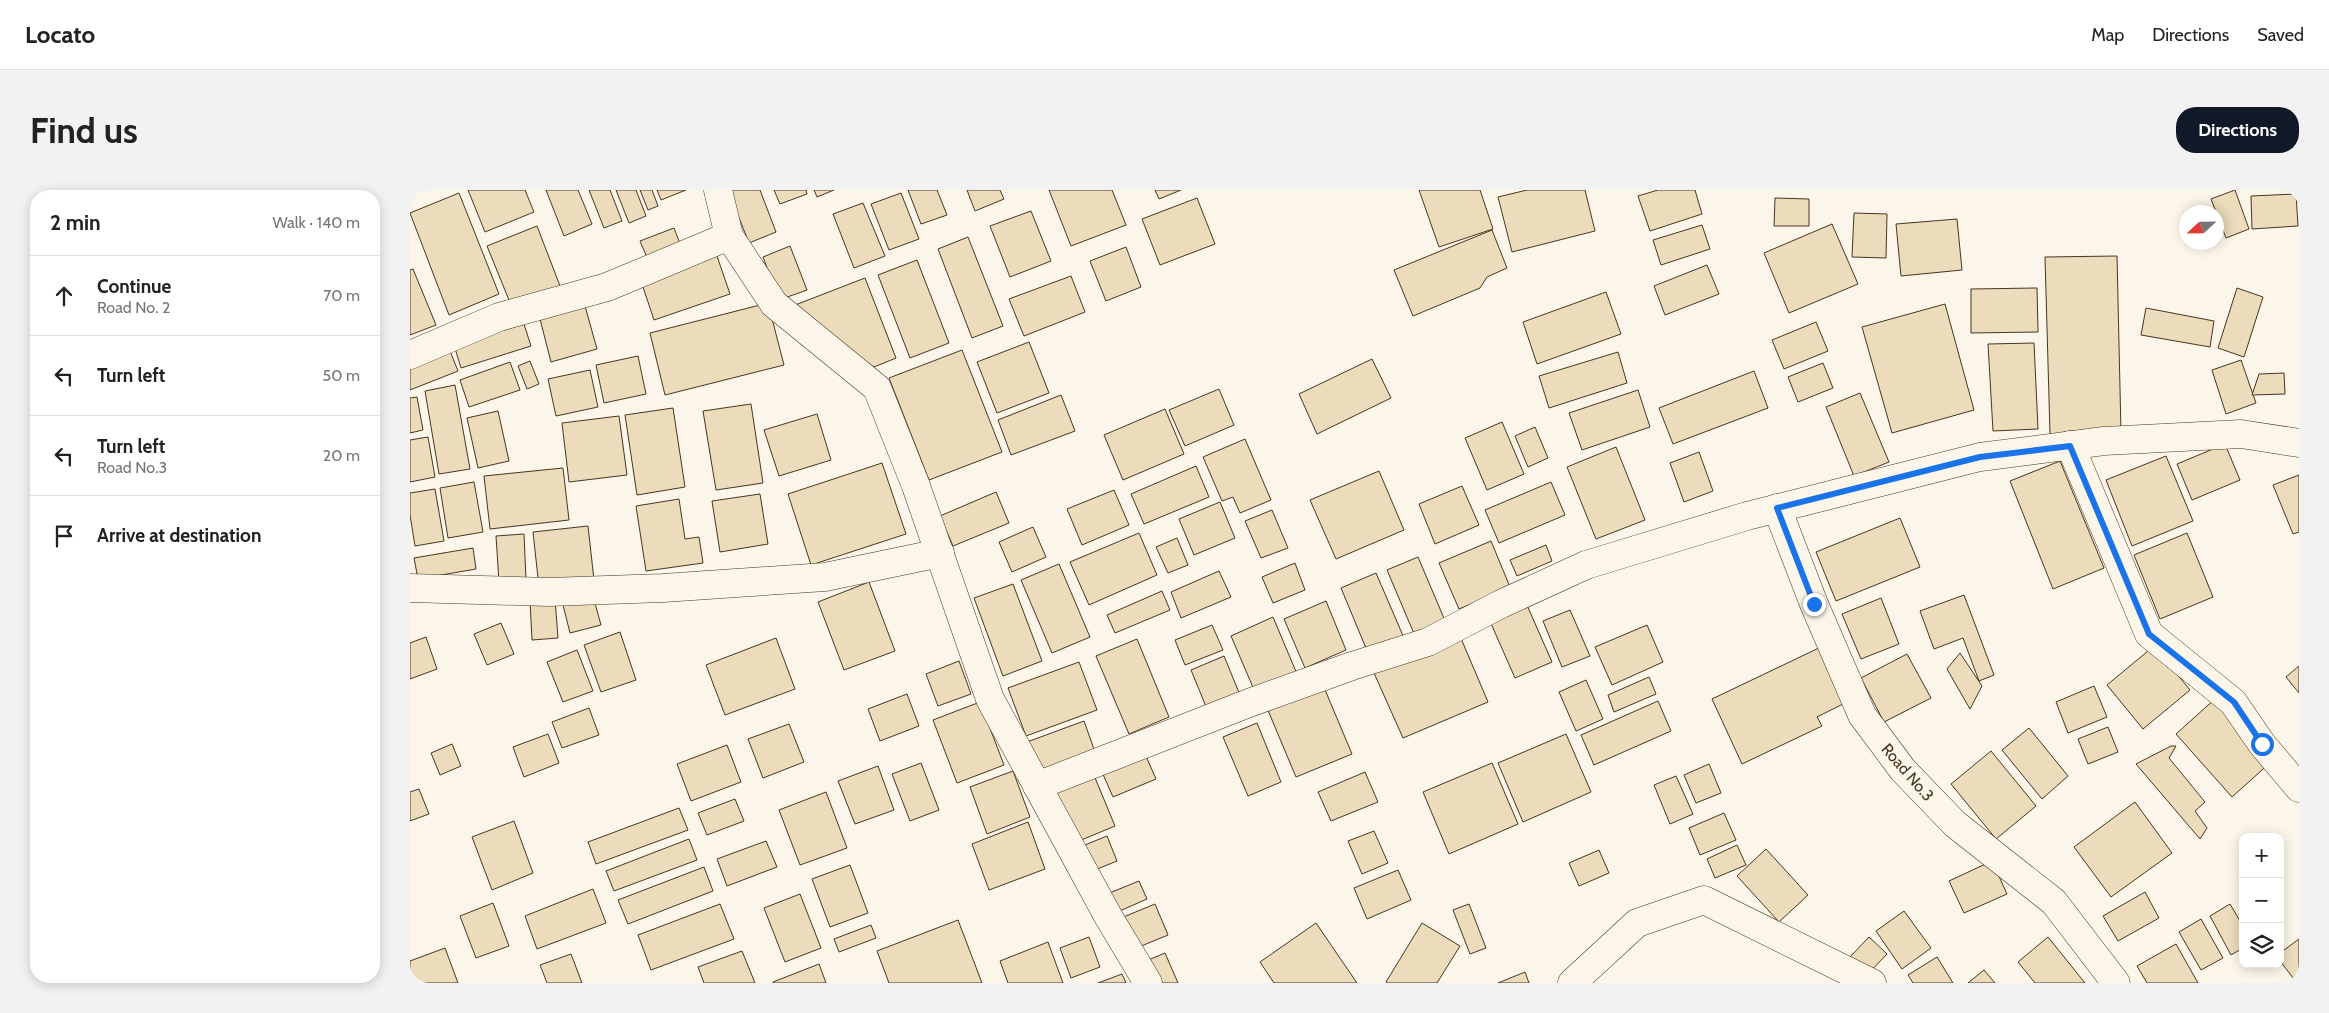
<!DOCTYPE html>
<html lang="en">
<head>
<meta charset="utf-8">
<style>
  :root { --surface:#fff; --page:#f2f2f2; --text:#222; --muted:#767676; --line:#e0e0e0; --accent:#111827 }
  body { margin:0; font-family:Cabin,sans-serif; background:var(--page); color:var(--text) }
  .controls { position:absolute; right:15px; bottom:15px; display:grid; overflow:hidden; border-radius:10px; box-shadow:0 2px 12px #0003 }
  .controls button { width:45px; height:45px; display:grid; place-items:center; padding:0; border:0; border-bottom:1px solid var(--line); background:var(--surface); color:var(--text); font:25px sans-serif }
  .compass { position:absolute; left:1769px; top:15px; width:45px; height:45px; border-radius:50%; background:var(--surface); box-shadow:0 2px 12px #0003; rotate:248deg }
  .stop { position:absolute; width:15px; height:15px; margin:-11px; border:4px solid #1a73e8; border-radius:50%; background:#fff }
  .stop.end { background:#1a73e8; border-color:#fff; box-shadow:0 1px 5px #0008 }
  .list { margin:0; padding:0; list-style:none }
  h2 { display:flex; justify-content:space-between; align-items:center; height:65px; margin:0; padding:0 20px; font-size:21px }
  h2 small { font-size:16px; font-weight:400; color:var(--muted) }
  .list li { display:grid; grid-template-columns:32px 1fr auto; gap:15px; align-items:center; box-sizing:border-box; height:80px; padding:0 20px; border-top:1px solid var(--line) }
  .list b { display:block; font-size:19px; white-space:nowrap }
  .list p { margin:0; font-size:16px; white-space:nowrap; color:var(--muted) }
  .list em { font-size:16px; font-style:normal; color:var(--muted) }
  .icon { flex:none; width:28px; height:28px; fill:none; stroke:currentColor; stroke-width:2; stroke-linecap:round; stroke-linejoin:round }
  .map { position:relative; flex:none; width:1889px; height:793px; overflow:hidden; border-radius:20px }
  header { display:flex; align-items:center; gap:30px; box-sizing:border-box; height:70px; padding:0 25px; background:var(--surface); border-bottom:1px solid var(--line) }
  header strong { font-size:24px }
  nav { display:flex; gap:28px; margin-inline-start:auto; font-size:18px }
  .intro { display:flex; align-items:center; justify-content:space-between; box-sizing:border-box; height:120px; padding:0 30px }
  h1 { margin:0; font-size:35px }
  .button { padding:12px 22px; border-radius:20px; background:var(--accent); color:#fff; font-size:18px; font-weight:700 }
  main { display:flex; gap:30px; padding:0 30px }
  aside { flex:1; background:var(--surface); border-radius:20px; box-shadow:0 2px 12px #0003 }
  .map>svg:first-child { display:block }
</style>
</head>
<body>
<header>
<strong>Locato</strong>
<nav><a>Map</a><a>Directions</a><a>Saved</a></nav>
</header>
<div class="intro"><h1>Find us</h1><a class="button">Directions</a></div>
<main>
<aside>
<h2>2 min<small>Walk · 140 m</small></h2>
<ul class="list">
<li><svg class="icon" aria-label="ahead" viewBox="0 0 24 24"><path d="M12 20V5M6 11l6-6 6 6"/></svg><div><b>Continue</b><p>Road No. 2</p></div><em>70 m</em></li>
<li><svg class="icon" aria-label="left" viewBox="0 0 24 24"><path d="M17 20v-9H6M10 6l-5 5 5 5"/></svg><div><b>Turn left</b></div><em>50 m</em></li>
<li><svg class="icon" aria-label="left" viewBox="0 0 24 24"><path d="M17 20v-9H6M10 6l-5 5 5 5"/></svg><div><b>Turn left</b><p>Road No.3</p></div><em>20 m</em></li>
<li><svg class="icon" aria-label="arrive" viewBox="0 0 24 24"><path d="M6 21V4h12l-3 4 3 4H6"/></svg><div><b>Arrive at destination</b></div></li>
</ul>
</aside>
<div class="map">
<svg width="1889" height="793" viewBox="0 0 1889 793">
  <rect width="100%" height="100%" fill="#fbf6e9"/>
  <!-- building -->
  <g fill="#ecdcbc" stroke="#4a3520">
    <polygon points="58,0 115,0 124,22 75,42"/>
    <polygon points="136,0 168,0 182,34 154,46"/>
    <polygon points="179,0 200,0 212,31 194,38"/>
    <polygon points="206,0 226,0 236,26 219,33"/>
    <polygon points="230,0 242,0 248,16 238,20"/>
    <polygon points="247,0 276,0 251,10"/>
    <polygon points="318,0 350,0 366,42 339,53"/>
    <polygon points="364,0 396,0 397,4 370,14"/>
    <polygon points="404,0 424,0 407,7"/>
    <polygon points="498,0 527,0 537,25 511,34"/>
    <polygon points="557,0 590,0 594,9 565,21"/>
    <polygon points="639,0 702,0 716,35 661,56"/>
    <polygon points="745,0 771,0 749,9"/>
    <polygon points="1009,0 1070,0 1083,39 1029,57"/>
    <polygon points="1117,0 1175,0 1185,41 1102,62 1088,7"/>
    <polygon points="1248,0 1285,0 1292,24 1240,41 1228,6"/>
    <polygon points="1825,0 1839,39 1816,48 1801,9"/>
    <polygon points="49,3 89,104 39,125 0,23"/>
    <polygon points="491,3 509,49 479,60 461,14"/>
    <polygon points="1886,4 1888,36 1842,39 1841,6"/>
    <polygon points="787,8 805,54 750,75 732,29"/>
    <polygon points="1365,8 1399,9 1399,36 1364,36"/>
    <polygon points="453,13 475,66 444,78 423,24"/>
    <polygon points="621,21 641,71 600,87 580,36"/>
    <polygon points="1444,23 1477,24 1476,68 1442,67"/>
    <polygon points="1547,29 1552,80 1491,86 1486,34"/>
    <polygon points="1422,34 1448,94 1379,123 1354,63"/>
    <polygon points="1292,35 1300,59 1251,75 1243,50"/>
    <polygon points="127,36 150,96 101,115 77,56"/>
    <polygon points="264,38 272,59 239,72 230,51"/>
    <polygon points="1082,40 1097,78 1077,87 1070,98 1003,126 984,80"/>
    <polygon points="558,47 593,136 562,148 528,59"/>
    <polygon points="380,56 397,100 369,110 353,67"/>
    <polygon points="716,57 731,97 696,111 680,71"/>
    <polygon points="307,66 320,104 244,130 231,91"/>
    <polygon points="1707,66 1711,243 1640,244 1635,67"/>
    <polygon points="507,70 539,153 500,168 468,85"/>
    <polygon points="1297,75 1309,104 1255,125 1244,96"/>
    <polygon points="3,79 26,135 0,145 0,80"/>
    <polygon points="661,86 675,122 614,146 599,109"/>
    <polygon points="455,88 486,168 464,177 385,128 380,117"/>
    <polygon points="1627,98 1628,142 1561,143 1561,99"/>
    <polygon points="1827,98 1853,107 1834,167 1808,158"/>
    <polygon points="1196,102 1211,144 1127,174 1113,132"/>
    <polygon points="358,113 374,175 255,205 240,143"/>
    <polygon points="1535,114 1564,220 1482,243 1452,137"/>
    <polygon points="175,116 187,159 141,172 130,129"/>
    <polygon points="1736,118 1804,131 1800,157 1731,145"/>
    <polygon points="1406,132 1418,161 1374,179 1362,150"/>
    <polygon points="114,134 121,156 51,178 44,155"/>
    <polygon points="619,152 639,203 587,223 567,172"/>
    <polygon points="1624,153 1628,239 1583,241 1578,154"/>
    <polygon points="38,156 48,181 0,200 0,172"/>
    <polygon points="552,160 592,262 519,290 479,188"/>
    <polygon points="1208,162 1217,193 1139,218 1129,186"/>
    <polygon points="228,166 236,204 194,213 186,175"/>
    <polygon points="962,169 981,208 907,244 889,204"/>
    <polygon points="1831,170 1846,213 1816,224 1802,180"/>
    <polygon points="120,171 129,194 117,199 108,176"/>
    <polygon points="100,172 110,200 59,217 50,190"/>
    <polygon points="1413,173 1423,198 1388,212 1378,187"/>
    <polygon points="180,180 188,217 146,226 138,189"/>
    <polygon points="1344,181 1358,218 1263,254 1249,218"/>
    <polygon points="1874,183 1875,204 1842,205 1849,184"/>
    <polygon points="45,195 60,279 29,284 15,201"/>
    <polygon points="809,199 824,235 775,256 759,220"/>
    <polygon points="1228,200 1240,237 1172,260 1159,223"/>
    <polygon points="1450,203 1479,272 1444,286 1416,217"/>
    <polygon points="651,205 665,241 601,265 588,230"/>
    <polygon points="7,207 13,240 0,243 0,208"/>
    <polygon points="341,214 353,293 306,300 293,221"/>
    <polygon points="263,218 275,297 227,305 215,225"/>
    <polygon points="755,219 774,264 713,290 694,245"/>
    <polygon points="88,221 99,271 68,278 57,228"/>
    <polygon points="407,224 421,270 369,286 354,240"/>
    <polygon points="209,226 217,285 159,292 152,233"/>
    <polygon points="1092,232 1114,284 1077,300 1055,248"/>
    <polygon points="1125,237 1138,268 1118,277 1105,246"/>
    <polygon points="18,247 25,287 0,292 0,250"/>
    <polygon points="835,249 861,310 830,323 823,307 812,311 793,267"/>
    <polygon points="1815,254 1830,290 1782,310 1767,274"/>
    <polygon points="1206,257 1235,330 1186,349 1157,277"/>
    <polygon points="1289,262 1303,301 1274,312 1260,273"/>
    <polygon points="1756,266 1783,331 1722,356 1696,290"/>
    <polygon points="1650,271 1694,378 1643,399 1600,291"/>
    <polygon points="472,273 496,344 401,375 378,304"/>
    <polygon points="786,276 799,307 734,334 721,304"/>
    <polygon points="153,278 159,330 80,339 74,286"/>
    <polygon points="969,281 994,340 926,369 900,310"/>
    <polygon points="1889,285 1889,342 1883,344 1863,295"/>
    <polygon points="64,292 73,342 38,348 30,298"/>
    <polygon points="1141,292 1155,325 1089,353 1075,320"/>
    <polygon points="1052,296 1069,335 1025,354 1009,314"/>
    <polygon points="25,299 34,351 5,356 0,325 0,303"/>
    <polygon points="704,300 719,335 672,355 657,319"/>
    <polygon points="586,302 599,333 543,356 530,326"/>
    <polygon points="350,304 358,354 310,362 302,311"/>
    <polygon points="269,309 275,349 289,347 293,373 236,381 226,316"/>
    <polygon points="810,312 825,348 784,365 769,329"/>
    <polygon points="862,320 878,358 851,368 835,331"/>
    <polygon points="1490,328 1510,377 1426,411 1406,362"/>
    <polygon points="178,336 184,390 129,397 123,342"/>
    <polygon points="623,337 636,367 602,382 589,352"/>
    <polygon points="729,343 747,385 679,415 660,372"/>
    <polygon points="1777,343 1803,407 1750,429 1724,365"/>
    <polygon points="114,344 116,390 89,392 86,346"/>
    <polygon points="767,348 778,375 758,383 746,357"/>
    <polygon points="1081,351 1100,397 1049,419 1029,373"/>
    <polygon points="1136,355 1142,371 1107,386 1100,370"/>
    <polygon points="63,358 66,379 8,389 4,368"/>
    <polygon points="1008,367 1036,433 1005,446 977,380"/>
    <polygon points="885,373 895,400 863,413 852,387"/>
    <polygon points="649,374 680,447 642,463 611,390"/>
    <polygon points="809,381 821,407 771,428 761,402"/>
    <polygon points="966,383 994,448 958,463 931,398"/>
    <polygon points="459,392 485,461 434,480 408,412"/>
    <polygon points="603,394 632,471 593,486 564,408"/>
    <polygon points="752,401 760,420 705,443 697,425"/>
    <polygon points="1554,405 1584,485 1569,491 1553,448 1524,459 1510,421"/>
    <polygon points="183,406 191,435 160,443 153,415"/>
    <polygon points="1471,408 1489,454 1451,469 1432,424"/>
    <polygon points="145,409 148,448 122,450 120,410"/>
    <polygon points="916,411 936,460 895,478 874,429"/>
    <polygon points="1116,413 1142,472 1105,488 1079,429"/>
    <polygon points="1160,420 1180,466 1152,477 1133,431"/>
    <polygon points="863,427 887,484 845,502 821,446"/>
    <polygon points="91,433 104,464 77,475 64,444"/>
    <polygon points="802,435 813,460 775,475 765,450"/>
    <polygon points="1237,435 1253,472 1202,495 1185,457"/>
    <polygon points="210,442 226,490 191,502 174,455"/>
    <polygon points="1050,446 1078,512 993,548 964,483"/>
    <polygon points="16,447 27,479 0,489 0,453"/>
    <polygon points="366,448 385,499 315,525 296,475"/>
    <polygon points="727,449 759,527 719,544 686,466"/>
    <polygon points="1744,456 1780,500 1733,539 1697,495"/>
    <polygon points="1411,457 1437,512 1407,527 1412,536 1332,574 1302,509"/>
    <polygon points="167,460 183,501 153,512 137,472"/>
    <polygon points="1550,463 1572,496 1560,519 1537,479"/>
    <polygon points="1497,464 1521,508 1474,532 1451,488"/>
    <polygon points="814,466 830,505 797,519 781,480"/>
    <polygon points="549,471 561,504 528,516 516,484"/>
    <polygon points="669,472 687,520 616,546 598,498"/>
    <polygon points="1889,476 1889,503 1876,487"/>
    <polygon points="1239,487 1246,504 1204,522 1198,505"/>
    <polygon points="1176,490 1193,529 1166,541 1149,502"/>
    <polygon points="913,495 942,564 886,587 857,518"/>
    <polygon points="1684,496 1697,527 1658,543 1646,512"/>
    <polygon points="497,504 509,536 470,551 458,519"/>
    <polygon points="1806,508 1862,571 1822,607 1766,544"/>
    <polygon points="1248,511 1261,541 1184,575 1171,545"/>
    <polygon points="570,512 594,575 547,593 523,530"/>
    <polygon points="179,518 189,545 152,558 142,532"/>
    <polygon points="674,531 685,562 628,583 617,552"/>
    <polygon points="847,533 871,592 838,606 813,547"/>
    <polygon points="379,534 394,572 353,588 338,549"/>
    <polygon points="1698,537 1708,562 1678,574 1668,549"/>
    <polygon points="1619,538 1658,586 1632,609 1592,560"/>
    <polygon points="138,544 149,573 114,587 103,557"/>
    <polygon points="1156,544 1181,602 1113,632 1088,573"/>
    <polygon points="42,554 51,576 30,585 21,563"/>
    <polygon points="317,555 331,592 281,611 267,574"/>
    <polygon points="1761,556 1766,556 1759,568 1795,612 1785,621 1797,638 1790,649 1726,574"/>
    <polygon points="1581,561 1626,616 1586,649 1541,594"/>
    <polygon points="735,564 746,589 703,607 692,582"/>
    <polygon points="511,573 529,620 500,631 482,584"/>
    <polygon points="1082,573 1108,634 1039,664 1013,602"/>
    <polygon points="1299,574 1311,603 1286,613 1274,585"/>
    <polygon points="468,576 484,620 445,634 428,591"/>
    <polygon points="603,581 620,627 577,644 560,597"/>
    <polygon points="955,582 968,612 921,631 908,602"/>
    <polygon points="683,583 705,636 664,653 642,600"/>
    <polygon points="1266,586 1283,624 1260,634 1244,595"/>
    <polygon points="9,599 19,624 0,631 0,602"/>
    <polygon points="416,602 437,658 390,675 369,620"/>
    <polygon points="325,609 334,631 297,645 288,623"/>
    <polygon points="1725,612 1762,663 1701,707 1664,657"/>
    <polygon points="269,618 278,640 186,674 178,652"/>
    <polygon points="1314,623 1326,650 1290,665 1279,638"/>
    <polygon points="104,631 123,683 82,700 62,647"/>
    <polygon points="618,632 635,679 579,700 562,654"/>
    <polygon points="964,641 978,673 952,684 938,651"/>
    <polygon points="697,646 707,671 680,682 670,657"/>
    <polygon points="279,649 287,670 204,701 196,681"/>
    <polygon points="356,651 367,677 317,696 307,669"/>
    <polygon points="1327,655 1336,675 1305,688 1297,669"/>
    <polygon points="1356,659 1398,705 1369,732 1327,686"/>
    <polygon points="1189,660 1199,683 1169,696 1159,673"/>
    <polygon points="1582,671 1597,704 1554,723 1539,691"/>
    <polygon points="440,675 458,723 420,737 402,689"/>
    <polygon points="294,677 303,701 218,734 208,710"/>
    <polygon points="988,680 1001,710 957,729 944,698"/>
    <polygon points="729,691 737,709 705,723 697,704"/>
    <polygon points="183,699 196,733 127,759 115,726"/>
    <polygon points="1735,702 1749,728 1708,751 1693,726"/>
    <polygon points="390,704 411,758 375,772 354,718"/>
    <polygon points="83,713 99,756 66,768 50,726"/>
    <polygon points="310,714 324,749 241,780 228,745"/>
    <polygon points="745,714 758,745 724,759 711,728"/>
    <polygon points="1059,714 1076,758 1060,764 1043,720"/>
    <polygon points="1820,714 1833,736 1833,758 1821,765 1800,726"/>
    <polygon points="1494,721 1521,758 1492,779 1466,741"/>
    <polygon points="1791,729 1813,768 1791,780 1769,742"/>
    <polygon points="548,730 572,793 479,793 467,761"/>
    <polygon points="906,733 947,793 864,793 850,772"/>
    <polygon points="1012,733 1050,756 1027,793 978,793 976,792"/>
    <polygon points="461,735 466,748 429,762 424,749"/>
    <polygon points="679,747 690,777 661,788 650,758"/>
    <polygon points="1459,747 1477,764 1456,786 1439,768"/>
    <polygon points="1638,747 1675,793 1625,793 1608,772"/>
    <polygon points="1889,749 1889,793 1887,793 1870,771 1870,763"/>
    <polygon points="638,752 653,793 598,793 590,771"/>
    <polygon points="1766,754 1788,793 1737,793 1727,776"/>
    <polygon points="35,758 48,793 0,793 0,771"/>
    <polygon points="332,761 345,793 294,793 288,777"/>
    <polygon points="755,763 768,793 745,793 736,771"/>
    <polygon points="161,764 172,793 137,793 130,775"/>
    <polygon points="1527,767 1543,793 1503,793 1498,785"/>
    <polygon points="409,774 416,793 363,793 363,792"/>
    <polygon points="1574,780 1585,793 1558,793"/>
    <polygon points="1115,782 1119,793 1088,793"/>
    <polygon points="712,784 716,793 688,793"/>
  </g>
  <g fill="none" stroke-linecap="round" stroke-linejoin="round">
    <!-- minor casing -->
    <g stroke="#4a3520" stroke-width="29">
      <g id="minor">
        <polyline points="308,0 319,46 364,114 467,198 506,296 580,509 698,726 738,793"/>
        <polyline points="0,165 89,127 197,97 319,46"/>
        <polyline points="1660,255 1739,444 1823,512 1852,554 1889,598"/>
        <polyline points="1367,318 1404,414 1452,525 1493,580 1545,634 1644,712 1706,793"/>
        <polyline points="0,398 139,402 253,398 415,387 530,363"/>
        <polyline points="627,596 839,513 942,476 1018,452 1091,414 1176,375 1337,326 1570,267 1694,251 1831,244 1889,253"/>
        <polyline points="1162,793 1227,733 1294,710 1462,793"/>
      </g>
    </g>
    <!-- minor -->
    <use href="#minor" stroke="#fbf6e9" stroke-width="28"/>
  </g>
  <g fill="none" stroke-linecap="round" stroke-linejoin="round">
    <!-- route -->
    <polyline stroke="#1a73e8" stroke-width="6" points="1404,414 1367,318 1570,267 1660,256 1739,444 1824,512 1852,554"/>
  </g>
  <g text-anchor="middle" stroke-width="4" stroke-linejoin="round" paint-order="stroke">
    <!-- street labels -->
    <g font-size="16" fill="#4a3520" stroke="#fbf6e9">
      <text transform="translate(1498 582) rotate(49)" y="6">Road No.3</text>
    </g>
  </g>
</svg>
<div class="controls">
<button>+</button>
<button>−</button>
<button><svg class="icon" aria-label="layers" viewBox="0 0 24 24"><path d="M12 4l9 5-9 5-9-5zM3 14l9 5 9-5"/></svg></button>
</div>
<svg class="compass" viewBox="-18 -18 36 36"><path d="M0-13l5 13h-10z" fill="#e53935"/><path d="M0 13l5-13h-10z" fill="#767676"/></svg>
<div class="stop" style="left:1852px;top:554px"></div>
<div class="stop end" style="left:1404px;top:414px"></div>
</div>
</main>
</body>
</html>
